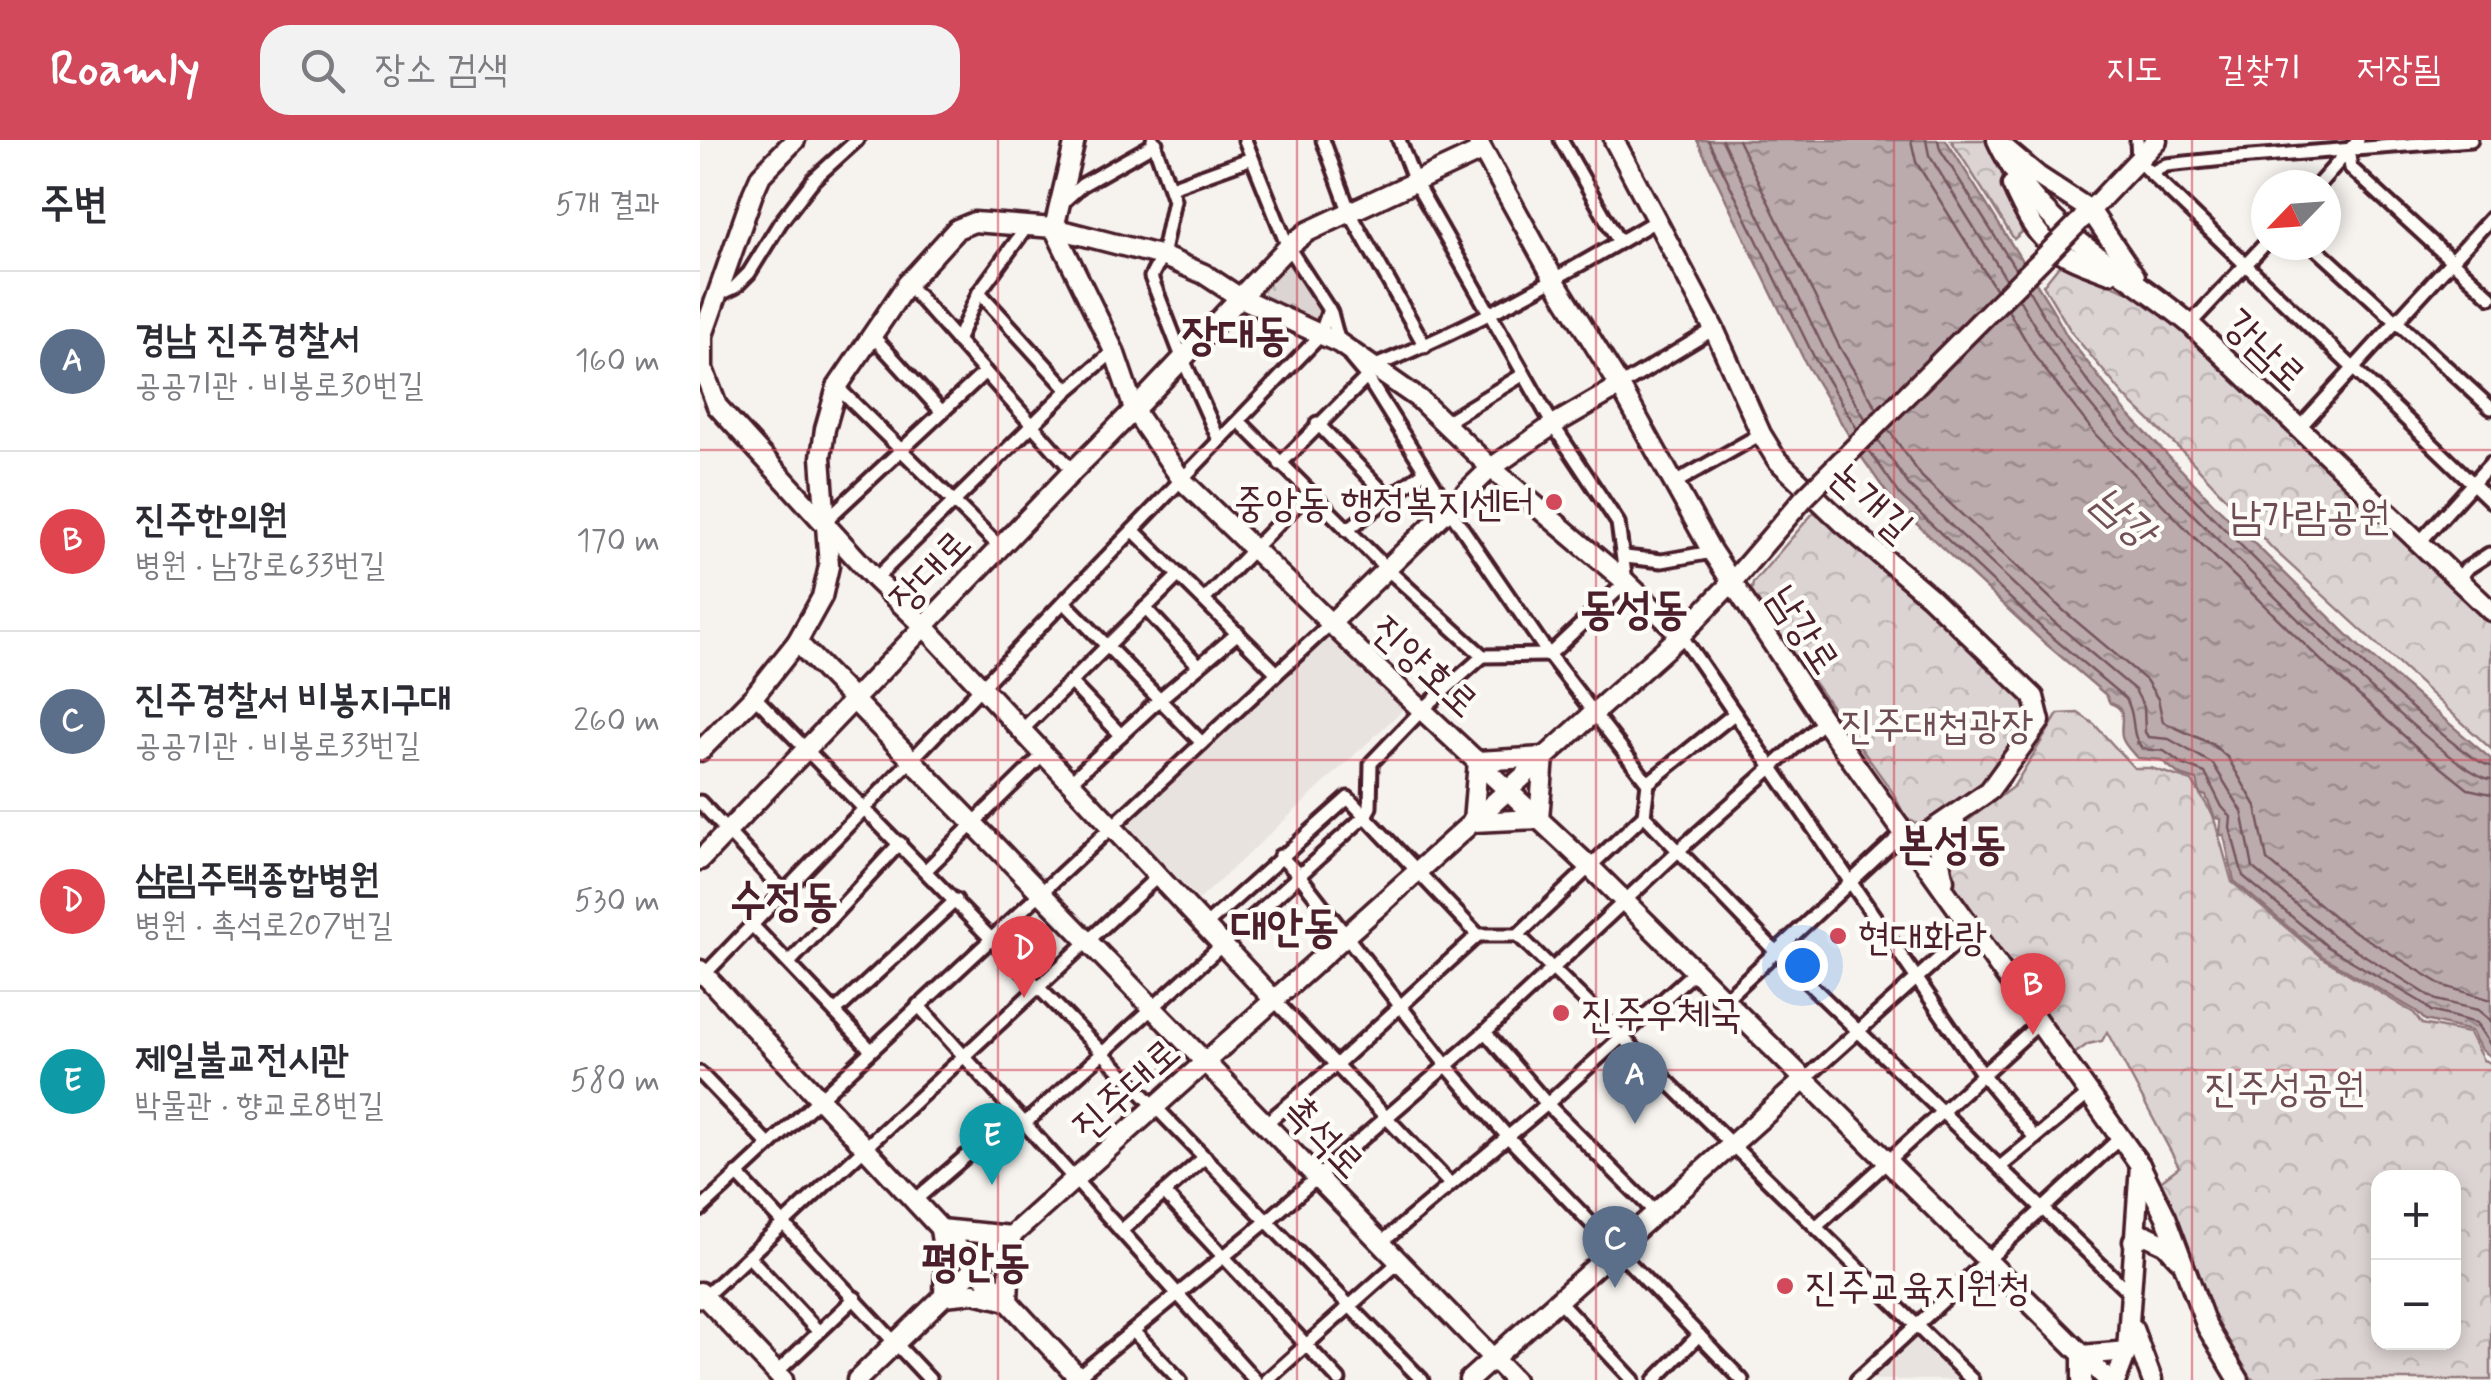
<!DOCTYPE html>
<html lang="ko">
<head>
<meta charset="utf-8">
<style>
  :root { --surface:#fff; --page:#f2f2f3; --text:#2b2b33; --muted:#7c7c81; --line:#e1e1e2; --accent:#d1495b }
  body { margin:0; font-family:Mynerve,"Poor Story",sans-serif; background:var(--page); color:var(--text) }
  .controls { position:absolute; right:30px; bottom:30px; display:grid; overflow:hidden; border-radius:20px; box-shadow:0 5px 15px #0003 }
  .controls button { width:90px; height:90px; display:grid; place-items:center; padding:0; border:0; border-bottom:2px solid var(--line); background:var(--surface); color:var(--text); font:50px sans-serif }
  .compass { position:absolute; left:1551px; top:30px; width:90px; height:90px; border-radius:50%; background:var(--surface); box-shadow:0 5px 15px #0003; rotate:245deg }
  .you { position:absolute; left:1102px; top:825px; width:35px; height:35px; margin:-25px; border:8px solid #fff; border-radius:50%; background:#1a73e8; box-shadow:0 0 0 15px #1a73e833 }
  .badge { display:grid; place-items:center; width:65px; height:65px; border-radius:50%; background:var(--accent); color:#fff; font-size:32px; font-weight:700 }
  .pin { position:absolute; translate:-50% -82px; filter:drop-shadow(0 2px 5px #0008) }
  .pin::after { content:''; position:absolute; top:52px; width:35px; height:30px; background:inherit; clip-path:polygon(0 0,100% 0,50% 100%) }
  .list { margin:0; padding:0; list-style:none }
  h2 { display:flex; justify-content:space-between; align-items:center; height:130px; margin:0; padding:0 40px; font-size:42px }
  h2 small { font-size:32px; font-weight:400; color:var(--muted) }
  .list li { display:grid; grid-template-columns:65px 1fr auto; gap:30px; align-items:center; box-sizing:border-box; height:180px; padding:0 40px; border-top:2px solid var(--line) }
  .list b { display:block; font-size:38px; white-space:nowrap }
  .list p { margin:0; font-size:32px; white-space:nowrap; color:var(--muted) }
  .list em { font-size:32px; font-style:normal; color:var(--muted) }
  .icon { flex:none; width:55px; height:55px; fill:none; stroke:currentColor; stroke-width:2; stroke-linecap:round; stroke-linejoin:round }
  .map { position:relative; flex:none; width:1791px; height:1240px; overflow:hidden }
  header { display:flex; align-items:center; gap:60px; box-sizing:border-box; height:140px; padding:0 50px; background:var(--accent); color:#fff }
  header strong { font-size:48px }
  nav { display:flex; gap:55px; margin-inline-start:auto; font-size:35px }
  .search { width:700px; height:90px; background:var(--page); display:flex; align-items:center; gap:25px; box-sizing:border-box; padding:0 35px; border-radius:30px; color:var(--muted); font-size:38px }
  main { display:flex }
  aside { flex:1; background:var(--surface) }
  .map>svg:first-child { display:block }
</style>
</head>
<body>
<header>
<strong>Roamly</strong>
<div class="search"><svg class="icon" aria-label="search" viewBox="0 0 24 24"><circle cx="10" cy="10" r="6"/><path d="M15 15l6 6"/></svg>장소 검색</div>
<nav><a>지도</a><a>길찾기</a><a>저장됨</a></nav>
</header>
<main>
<aside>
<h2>주변<small>5개 결과</small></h2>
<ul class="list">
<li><span class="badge" style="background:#5c6f8a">A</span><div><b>경남 진주경찰서</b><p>공공기관 · 비봉로30번길</p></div><em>160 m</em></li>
<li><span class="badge" style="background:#e0444e">B</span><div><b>진주한의원</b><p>병원 · 남강로633번길</p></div><em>170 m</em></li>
<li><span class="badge" style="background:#5c6f8a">C</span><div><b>진주경찰서 비봉지구대</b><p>공공기관 · 비봉로33번길</p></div><em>260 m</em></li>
<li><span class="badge" style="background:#e0444e">D</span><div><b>삼림주택종합병원</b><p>병원 · 촉석로207번길</p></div><em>530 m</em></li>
<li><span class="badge" style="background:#0f9aa8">E</span><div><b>제일불교전시관</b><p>박물관 · 향교로8번길</p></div><em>580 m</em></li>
</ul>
</aside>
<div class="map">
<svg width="1791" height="1240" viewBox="0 0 1791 1240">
  <defs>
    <pattern id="park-crowns" width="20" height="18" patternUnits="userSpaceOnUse" patternTransform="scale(2.5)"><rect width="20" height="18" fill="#dcd4d2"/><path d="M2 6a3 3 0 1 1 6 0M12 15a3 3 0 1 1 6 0" fill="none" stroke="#beb6b4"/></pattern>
    <pattern id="water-ripples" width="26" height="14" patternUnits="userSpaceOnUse" patternTransform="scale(2.5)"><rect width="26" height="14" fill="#bbabac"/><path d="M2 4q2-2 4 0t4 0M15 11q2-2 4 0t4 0" fill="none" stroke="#9a8b8c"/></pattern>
  </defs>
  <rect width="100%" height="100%" fill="#f6f3ef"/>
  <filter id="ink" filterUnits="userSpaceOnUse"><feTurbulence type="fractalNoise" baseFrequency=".01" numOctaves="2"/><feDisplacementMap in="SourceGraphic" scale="20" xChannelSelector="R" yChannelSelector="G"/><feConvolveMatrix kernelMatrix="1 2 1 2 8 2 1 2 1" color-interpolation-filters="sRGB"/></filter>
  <g filter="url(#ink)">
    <!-- built -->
    <g fill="#e9e3e0">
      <polygon points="632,496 704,569 499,760 424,682 619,497"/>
      <polygon points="1216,1195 1261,1240 1166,1240"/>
    </g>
    <!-- park -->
    <g fill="url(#park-crowns)" stroke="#937a7e" stroke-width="2.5" fill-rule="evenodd">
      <polygon points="1251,0 1290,0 1322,92 1314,99"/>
      <polygon points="588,107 629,169 620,196 539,157"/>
      <polygon points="1360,124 1452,161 1791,476 1791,609 1573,409 1485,314 1426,258 1372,193 1343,145"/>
      <polygon points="1114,372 1238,475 1321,557 1330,578 1287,647 1222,686 1206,678 1193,653 1051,454 1053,443"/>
      <path d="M1378,573l16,11 40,44h17l41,13 21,34 19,67 89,75 93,56 8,11 47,9 14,27 8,3v317h-238l-28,-38 -18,-35 -48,-125 20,-15 -72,-135 -5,9 -14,3 -18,13 -121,-177 -5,-36 18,-19 52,-39 44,-72zM1678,1038h76v164h-76z"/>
    </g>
    <!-- water -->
    <path fill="url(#water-ripples)" stroke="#8e7378" stroke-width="2.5" d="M997,0h249l105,167 16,29 59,76 93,97 142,139 130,111v298l-10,-7 -10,-19 -46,-11 -9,-9 -94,-55 -88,-75 -10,-46h-4l1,-16 -6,-1 -9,-22 -6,-2 -3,-14 -17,-5 -19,-15 -24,-2c-5,-6 -13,-13 -15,-21 -3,-15 7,-28 -12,-34l-4,-8 -67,-57 -146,-136 -30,-43 -57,-95z"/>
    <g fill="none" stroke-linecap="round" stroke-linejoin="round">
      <!-- shore -->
      <g stroke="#77575f" stroke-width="2.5">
        <polyline points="1008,0 1115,219 1157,289"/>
        <polyline points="1022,0 1126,213 1166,280"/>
        <polyline points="1038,0 1139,206 1177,269"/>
        <polyline points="1211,0 1216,22 1296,150"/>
        <polyline points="1226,0 1229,15 1306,139"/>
        <polyline points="1238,0 1240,9 1316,130"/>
        <path d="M1328,149c26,46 56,91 91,131 43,48 332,342 372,346"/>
        <path d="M1319,159c26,46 56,91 92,130 46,51 335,348 380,350"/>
        <polyline points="1308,170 1336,218 1396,295 1493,396 1636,535 1721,611 1768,649 1791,654"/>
        <polyline points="1188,289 1222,337 1364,471 1446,540 1458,559 1463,582 1512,604 1528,618 1556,666 1567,720 1644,785 1744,846 1791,860"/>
        <polyline points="1178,300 1210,347 1354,482 1435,550 1444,567 1445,592 1448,597 1469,599 1513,624 1542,671 1553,728 1635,797 1736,860 1778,870 1791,881"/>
        <path d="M1168,309l33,47 144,135 81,68c11,17 3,34 16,50l22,2 20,14 21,8 17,34 9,10 -1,11 13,48 85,71 93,55 10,9 45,12 15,23"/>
      </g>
      <!-- street casing -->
      <g stroke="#4a1f2b" stroke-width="19">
        <g id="street">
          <polyline points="453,0 474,60 462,116 451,137 482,217 519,300"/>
          <polyline points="545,0 588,107 631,173 639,203"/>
          <polyline points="623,0 650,73 725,206"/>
          <polyline points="699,0 715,42 853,285 918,383 926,442 849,515"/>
          <polyline points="861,0 919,102"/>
          <polyline points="1437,0 1438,21 1791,361"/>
          <polyline points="1648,10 1651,28 1791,157"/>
          <polyline points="1451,33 1466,25 1525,19 1771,0"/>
          <polyline points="1618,45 1658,0"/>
          <polyline points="471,47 552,18"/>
          <polyline points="363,62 382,45 456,3"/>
          <polyline points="1613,105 1791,268"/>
          <polyline points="207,144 373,331"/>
          <polyline points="279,152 368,250"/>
          <polyline points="14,157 35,147 49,133 80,83 114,39 157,0"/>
          <polyline points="1490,184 1566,103"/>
          <polyline points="171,194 242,272"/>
          <polyline points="257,201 279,152 326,88"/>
          <polyline points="651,218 667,237 749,369 849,515 948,643"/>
          <path d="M675,226c100,-40 190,-92 282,-146"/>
          <polyline points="920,246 1014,189"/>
          <polyline points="137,247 300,407"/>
          <polyline points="539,281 687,429 783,516"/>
          <polyline points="617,283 689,358"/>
          <polyline points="744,283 824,234"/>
          <polyline points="1599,288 1791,78"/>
          <polyline points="580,324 667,237"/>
          <polyline points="973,344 1061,294"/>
          <polyline points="124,382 285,232"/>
          <polyline points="433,390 577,533"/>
          <polyline points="647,390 725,331"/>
          <polyline points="1719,403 1791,323"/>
          <polyline points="925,417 962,421 1012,412"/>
          <polyline points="175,439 368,250 414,211"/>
          <polyline points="1758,440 1766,429 1789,414"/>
          <polyline points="504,460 608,353"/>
          <polyline points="364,462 502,603"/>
          <polyline points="445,468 499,526"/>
          <polyline points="981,495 1283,935 1335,998"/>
          <polyline points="783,516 849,515"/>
          <polyline points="370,542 421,595"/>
          <polyline points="54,556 722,1240"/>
          <polyline points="322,590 479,435"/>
          <polyline points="370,642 461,558 538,493"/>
          <polyline points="0,662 84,752"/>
          <polyline points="944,675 1075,811 1429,1152"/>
          <polyline points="580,716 599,735 746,925 808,997 1042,1240"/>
          <polyline points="226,730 344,614"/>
          <polyline points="51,784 170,909"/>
          <polyline points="505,786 648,658 778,795"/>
          <polyline points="818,795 1272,1240"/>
          <polyline points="89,823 200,703"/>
          <polyline points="1,838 620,196 629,169"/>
          <polyline points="575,861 750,1044"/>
          <polyline points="1023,861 1204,692"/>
          <polyline points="218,865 555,1240"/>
          <polyline points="135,872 256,760"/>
          <polyline points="785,892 847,964 956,1073"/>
          <polyline points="0,933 69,1005"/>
          <polyline points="1104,940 1257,802"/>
          <polyline points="565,984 638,923 778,795 818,795 944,675 948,643 1034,574"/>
          <polyline points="1300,1027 1390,953"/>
          <polyline points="37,1034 230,1240"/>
          <polyline points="464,1053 639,1240"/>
          <polyline points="214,1061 266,1016 324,984 665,676 670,667 671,623 722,570 783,516"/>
          <polyline points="0,1070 630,484"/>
          <polyline points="1117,1086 1338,884"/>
          <polyline points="421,1091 505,1017"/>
          <polyline points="681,1103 847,964 994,832"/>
          <polyline points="50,1118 118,1191"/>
          <polyline points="858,1160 933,1240"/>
          <polyline points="0,1161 458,736"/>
          <polyline points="433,1191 480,1240"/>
          <polyline points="76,1233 155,1158"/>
          <polyline points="373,1240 567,1081 785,892 978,711 1124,581"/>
          <polyline points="567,1240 699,1122"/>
          <polyline points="955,1240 999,1195"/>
          <polyline points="1157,1240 1421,997"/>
        </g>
      </g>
      <!-- secondary casing -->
      <g stroke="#4a1f2b" stroke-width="25">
        <g id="secondary">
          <polyline points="95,0 61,35 53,53 3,195 3,229 17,266 175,439 224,486 575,861"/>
          <polyline points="375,0 354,88 414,211 435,272 482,340 678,529 889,726 1408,1240"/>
          <polyline points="777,0 855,141 920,246 1012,412 1124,581 1440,1025 1466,1077 1507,1187 1539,1240"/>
          <polyline points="914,0 1014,189 1061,294 1077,320 1143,383 1229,456 1334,557 1340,581 1289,651 1213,703"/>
          <path d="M1297,0c43,94 119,121 193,184l301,287"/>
          <polyline points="1306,9 1338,36 1390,70 1435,136"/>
          <path d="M1312,45c27,60 37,66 98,88"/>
          <polyline points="1382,79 1457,0"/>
          <polyline points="630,484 791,328 853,285 920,246"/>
          <polyline points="97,502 814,1240"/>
          <polyline points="0,611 54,556 97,502 122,457 129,426 121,317 125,289 137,247 207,144 257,89 274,82 354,88 462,116 504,134 539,157 639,203 719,259 791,328 926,442 981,495"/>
          <polygon points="844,617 839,679 773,682 778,621"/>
          <path d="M0,720l373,-389c75,-72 143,-150 215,-224l19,-15 174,-81"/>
          <path d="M1244,740c-6,-22 -9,-43 11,-58"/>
          <polyline points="0,830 381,1240"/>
          <polygon points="240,1089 311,1096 308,1161 274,1153 244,1156 245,1121"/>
          <polyline points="1433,1101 1446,1095 1465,1104 1478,1118"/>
          <polyline points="0,1152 83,1240"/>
          <polyline points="1433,1189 1452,1240"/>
          <polyline points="157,1240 244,1156 981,495 1032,442 1104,358"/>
          <polyline points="769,1240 1104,940"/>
          <polyline points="1382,1240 1382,1215 1427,1211"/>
          <polyline points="1416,1240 1427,1211 1440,1025"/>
        </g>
      </g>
      <!-- street -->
      <use href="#street" stroke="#fdfcf7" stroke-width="11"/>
      <!-- secondary -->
      <use href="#secondary" stroke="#fdfcf7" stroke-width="18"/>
      <!-- secondary-bridge casing -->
      <g stroke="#4a1f2b" stroke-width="25" stroke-linecap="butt">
        <polyline id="secondary-bridge" points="1104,358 1378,83"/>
      </g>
      <!-- secondary-bridge -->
      <use href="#secondary-bridge" stroke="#fdfcf7" stroke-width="18"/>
    </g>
  </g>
  <!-- grid -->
  <path fill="none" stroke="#d1495b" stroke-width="2.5" stroke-opacity="0.55" d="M298,0v1240M597,0v1240M896,0v1240M1194,0v1240M1492,0v1240M0,310h1791M0,620h1791M0,930h1791"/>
  <!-- markers -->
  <g fill="#d1495b" stroke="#fdfcf7" stroke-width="4">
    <circle cx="854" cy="362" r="10"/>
    <circle cx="1138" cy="796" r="10"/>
    <circle cx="861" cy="873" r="10"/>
    <circle cx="1085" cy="1146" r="10"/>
  </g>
  <g text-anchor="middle" stroke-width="9" stroke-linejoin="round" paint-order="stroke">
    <!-- street labels -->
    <g font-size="40" fill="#4a1f2b" stroke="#fdfcf7">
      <text transform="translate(1566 209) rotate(44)" y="14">강남로</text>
      <text transform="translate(1172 360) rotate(42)" y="14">논개길</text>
      <text transform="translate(229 430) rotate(-46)" y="14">장대로</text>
      <text transform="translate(1105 489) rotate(57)" y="14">남강로</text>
      <text transform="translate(726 525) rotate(43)" y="14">진양호로</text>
      <text transform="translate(425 948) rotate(-42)" y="14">진주대로</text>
      <text transform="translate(625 996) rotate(46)" y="14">촉석로</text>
    </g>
    <!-- poi labels -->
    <g font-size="40" fill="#4a1f2b" stroke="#fdfcf7" text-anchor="start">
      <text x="834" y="376" text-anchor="end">중앙동 행정복지센터</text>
      <text x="1158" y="810">현대화랑</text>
      <text x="881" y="887">진주우체국</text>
      <text x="1105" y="1160">진주교육지원청</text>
    </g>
    <!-- park labels -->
    <g font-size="40" fill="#6e4c55" stroke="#fdfcf7">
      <text x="1610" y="389">남가람공원</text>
      <text x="1237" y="598">진주대첩광장</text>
      <text x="1585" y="961">진주성공원</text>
    </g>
    <!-- water labels -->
    <g font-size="42" font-style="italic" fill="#725058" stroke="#fdfcf7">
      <text transform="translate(1425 375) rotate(42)" y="15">남강</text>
    </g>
    <!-- quarter labels -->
    <g font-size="45" font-weight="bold" fill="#4a1f2b" stroke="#fdfcf7">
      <text x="536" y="209">장대동</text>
      <text x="934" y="483">동성동</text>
      <text x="1252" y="718">본성동</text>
      <text x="84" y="775">수정동</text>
      <text x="585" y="801">대안동</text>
      <text x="276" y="1136">평안동</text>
    </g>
  </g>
</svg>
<div class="controls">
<button>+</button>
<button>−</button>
</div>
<svg class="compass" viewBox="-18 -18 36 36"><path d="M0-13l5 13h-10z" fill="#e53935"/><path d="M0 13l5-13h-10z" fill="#7c7c81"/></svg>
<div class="you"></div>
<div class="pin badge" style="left:935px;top:984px;background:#5c6f8a">A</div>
<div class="pin badge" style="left:1333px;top:895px;background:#e0444e">B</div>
<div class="pin badge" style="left:915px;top:1148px;background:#5c6f8a">C</div>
<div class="pin badge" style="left:324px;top:858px;background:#e0444e">D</div>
<div class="pin badge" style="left:292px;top:1045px;background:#0f9aa8">E</div>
</div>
</main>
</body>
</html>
